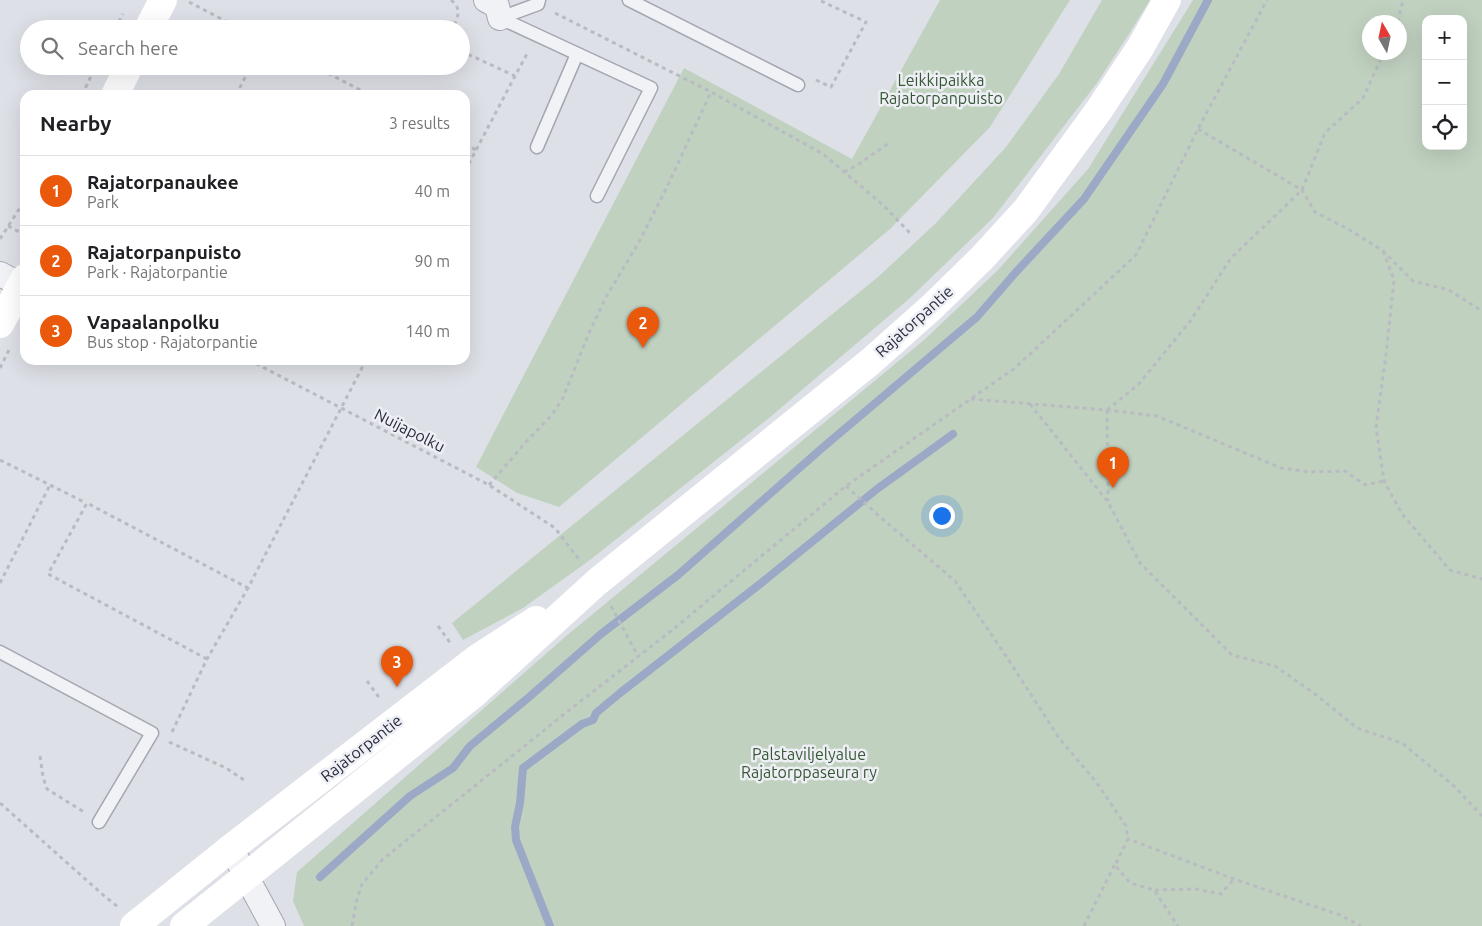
<!DOCTYPE html>
<html lang="en">
<head>
<meta charset="utf-8">
<style>
  :root { --surface:#fff; --page:#f6f6f6; --text:#202124; --muted:#757577; --line:#e0e0e0; --accent:#ea580c }
  body { margin:0; font-family:Ubuntu,sans-serif; background:var(--page); color:var(--text) }
  .controls { position:absolute; right:15px; top:15px; display:grid; overflow:hidden; border-radius:10px; box-shadow:0 5px 20px #0002 }
  .controls button { width:45px; height:45px; display:grid; place-items:center; padding:0; border:0; border-bottom:1px solid var(--line); background:var(--surface); color:var(--text); font:25px sans-serif }
  .compass { position:absolute; left:1362px; top:15px; width:45px; height:45px; border-radius:50%; background:var(--surface); box-shadow:0 5px 20px #0002; rotate:351deg }
  .you { position:absolute; left:941px; top:515px; width:18px; height:18px; margin:-12px; border:4px solid #fff; border-radius:50%; background:#1a73e8; box-shadow:0 0 0 8px #1a73e833 }
  .badge { display:grid; place-items:center; width:32px; height:32px; border-radius:50%; background:var(--accent); color:#fff; font-size:16px; font-weight:700 }
  .pin { position:absolute; translate:-50% -41px; filter:drop-shadow(0 1px 2px #0008) }
  .pin::after { content:''; position:absolute; top:26px; width:18px; height:15px; background:inherit; clip-path:polygon(0 0,100% 0,50% 100%) }
  .list { margin:0; padding:0; list-style:none }
  h2 { display:flex; justify-content:space-between; align-items:center; height:65px; margin:0; padding:0 20px; font-size:21px }
  h2 small { font-size:16px; font-weight:400; color:var(--muted) }
  .list li { display:grid; grid-template-columns:32px 1fr auto; gap:15px; align-items:center; box-sizing:border-box; height:70px; padding:0 20px; border-top:1px solid var(--line) }
  .list b { display:block; font-size:19px; white-space:nowrap }
  .list p { margin:0; font-size:16px; white-space:nowrap; color:var(--muted) }
  .list em { font-size:16px; font-style:normal; color:var(--muted) }
  .icon { flex:none; width:28px; height:28px; fill:none; stroke:currentColor; stroke-width:2; stroke-linecap:round; stroke-linejoin:round }
  .map { position:relative; flex:none; width:1482px; height:926px; overflow:hidden }
  .search { position:absolute; background:var(--surface); box-shadow:0 5px 20px #0002; left:20px; top:20px; width:450px; height:55px; display:flex; align-items:center; gap:12px; box-sizing:border-box; padding:0 18px; border-radius:28px; color:var(--muted); font-size:19px }
  .panel { position:absolute; background:var(--surface); box-shadow:0 5px 20px #0002; left:20px; top:90px; width:450px; height:275px; border-radius:15px }
  .map>svg:first-child { display:block }
</style>
</head>
<body>
<div class="map">
<svg width="1482" height="926" viewBox="0 0 1482 926">
  <rect width="100%" height="100%" fill="#dee0e7"/>
  <!-- green -->
  <g fill="#c1d1c0" fill-rule="evenodd">
    <polygon points="940,0 1070,0 990,127 890,229 559,507 517,493 476,467 684,68 852,159"/>
    <polygon points="1102,0 1150,0 1129,34 1097,83 993,218 910,298 769,418 590,560 523,608 463,640 452,623 878,277 936,223 1006,147 1059,74"/>
    <path d="M1193,0h289v926h-1178l-11,-25 4,-29 268,-235 359,-297 74,-70 90,-101zM1426,19h37v127h-37zM1370,22h30v30h-30z"/>
  </g>
  <g fill="none" stroke-linecap="round" stroke-linejoin="round">
    <!-- stream -->
    <g stroke="#9ba8c6" stroke-width="8">
      <polyline points="320,877 410,796 453,768 470,746 528,698 601,634 678,575 821,449 977,317 1016,272 1084,199 1163,84 1208,0"/>
      <polyline points="550,926 516,840 515,827 520,803 523,768 582,724 593,720 596,713 620,693 760,584 877,489 953,434"/>
    </g>
    <!-- lane casing -->
    <g stroke="#a4a6b1" stroke-width="15">
      <g id="lane">
        <polyline points="629,0 798,85"/>
        <polyline points="500,18 651,88 597,196"/>
        <polyline points="500,18 538,4 539,0"/>
        <polyline points="537,147 577,54"/>
        <polyline points="0,652 152,733 99,822"/>
      </g>
    </g>
    <!-- street casing -->
    <g stroke="#a4a6b1" stroke-width="26">
      <g id="street">
        <polyline points="486,0 497,6 500,18"/>
        <polyline points="0,274 21,285"/>
        <polyline points="231,848 273,926"/>
      </g>
    </g>
    <!-- path -->
    <g stroke="#b9bbc2" stroke-width="3" stroke-dasharray="4 4" stroke-linecap="butt">
      <path d="M451,0c12,10 6,16 2,29"/>
      <polyline points="189,2 241,29"/>
      <polyline points="555,13 711,92 823,154 883,205 911,234"/>
      <polyline points="1398,22 1403,0"/>
      <polyline points="115,29 123,14"/>
      <polyline points="461,51 515,76 528,52"/>
      <polyline points="314,66 370,95"/>
      <polyline points="816,80 831,87 866,22 819,0"/>
      <polyline points="82,95 96,66"/>
      <polyline points="236,95 251,66"/>
      <polyline points="1198,129 1302,190 1315,212 1350,230 1383,251 1413,281 1449,290 1482,311"/>
      <polyline points="465,144 476,150"/>
      <polyline points="465,171 515,76"/>
      <polyline points="844,172 856,166 889,143"/>
      <polyline points="8,226 25,235"/>
      <polyline points="0,239 25,200"/>
      <polyline points="1383,251 1394,280 1386,355 1376,427 1384,481 1402,514 1450,570 1482,579"/>
      <polyline points="249,360 489,485 555,528 581,562"/>
      <polyline points="0,368 10,348"/>
      <polyline points="971,399 1107,410 1157,416 1281,468 1310,472 1345,471 1365,485 1384,481"/>
      <polyline points="1030,404 1108,502 1140,563 1232,655 1275,666 1315,694 1357,728 1402,743 1454,786 1482,816"/>
      <polyline points="1107,410 1138,385 1191,320 1231,258 1302,190 1325,133 1363,98 1384,52"/>
      <polyline points="1107,410 1108,501"/>
      <polyline points="0,460 86,503"/>
      <polyline points="489,485 525,443 551,416 562,400 589,333 606,297 639,242 667,187 711,92"/>
      <polyline points="846,486 878,515 955,581 1010,662 1059,738 1097,783 1126,826 1128,839 1115,865 1130,883 1154,890 1178,926"/>
      <polyline points="0,583 50,485"/>
      <polyline points="611,606 638,656"/>
      <polyline points="438,626 451,644"/>
      <polyline points="207,659 48,574 87,503 248,588"/>
      <polyline points="367,681 380,699"/>
      <polyline points="172,732 207,659 248,588 366,360"/>
      <polyline points="169,742 226,768 244,780"/>
      <polyline points="40,756 43,777 47,789 84,812"/>
      <polyline points="0,803 102,894 118,907"/>
      <polyline points="1127,841 1128,839 1234,879 1340,915 1361,926"/>
      <polyline points="1155,890 1196,889 1221,894 1234,879"/>
      <polyline points="352,926 357,899 362,884 383,859 471,789 568,711 671,631 846,486 1015,368 1136,255 1198,129 1267,0"/>
      <polyline points="1084,926 1115,864"/>
    </g>
    <!-- lane -->
    <use href="#lane" stroke="#f1f2f6" stroke-width="12"/>
    <!-- street -->
    <use href="#street" stroke="#f1f2f6" stroke-width="24"/>
    <!-- secondary -->
    <g stroke="#fff" stroke-width="28">
      <polyline points="148,29 163,0"/>
      <polyline points="115,95 129,66"/>
      <polyline points="0,324 25,278"/>
      <polyline points="134,926 231,848 476,659 536,620"/>
      <polyline points="184,926 475,693 597,582 870,362 933,306 982,258 1026,210 1099,110 1140,48 1167,0"/>
    </g>
  </g>
  <g text-anchor="middle" stroke-width="5" stroke-linejoin="round" paint-order="stroke">
    <!-- park labels -->
    <g font-size="16" fill="#365836" stroke="#eeeff5">
      <text x="941" y="86">Leikkipaikka<tspan x="941" dy="18">Rajatorpanpuisto</tspan></text>
      <text x="809" y="760">Palstaviljelyalue<tspan x="809" dy="18">Rajatorppaseura ry</tspan></text>
    </g>
    <!-- street labels -->
    <g font-size="16" fill="#282c3d" stroke="#eeeff5">
      <text transform="translate(914 321) rotate(-42)" y="6">Rajatorpantie</text>
      <text transform="translate(410 430) rotate(27)" y="6">Nuijapolku</text>
      <text transform="translate(361 748) rotate(-38)" y="6">Rajatorpantie</text>
    </g>
  </g>
</svg>
<div class="controls">
<button>+</button>
<button>−</button>
<button><svg class="icon" aria-label="locate" viewBox="0 0 24 24"><circle cx="12" cy="12" r="6"/><path d="M12 2v4M12 18v4M2 12h4M18 12h4"/></svg></button>
</div>
<svg class="compass" viewBox="-18 -18 36 36"><path d="M0-13l5 13h-10z" fill="#e53935"/><path d="M0 13l5-13h-10z" fill="#757577"/></svg>
<div class="you"></div>
<div class="pin badge" style="left:1113px;top:488px">1</div>
<div class="pin badge" style="left:643px;top:348px">2</div>
<div class="pin badge" style="left:397px;top:687px">3</div>
<div class="search"><svg class="icon" aria-label="search" viewBox="0 0 24 24"><circle cx="10" cy="10" r="6"/><path d="M15 15l6 6"/></svg>Search here</div>
<section class="panel">
<h2>Nearby<small>3 results</small></h2>
<ul class="list">
<li><span class="badge">1</span><div><b>Rajatorpanaukee</b><p>Park</p></div><em>40 m</em></li>
<li><span class="badge">2</span><div><b>Rajatorpanpuisto</b><p>Park · Rajatorpantie</p></div><em>90 m</em></li>
<li><span class="badge">3</span><div><b>Vapaalanpolku</b><p>Bus stop · Rajatorpantie</p></div><em>140 m</em></li>
</ul>
</section>
</div>
</body>
</html>
